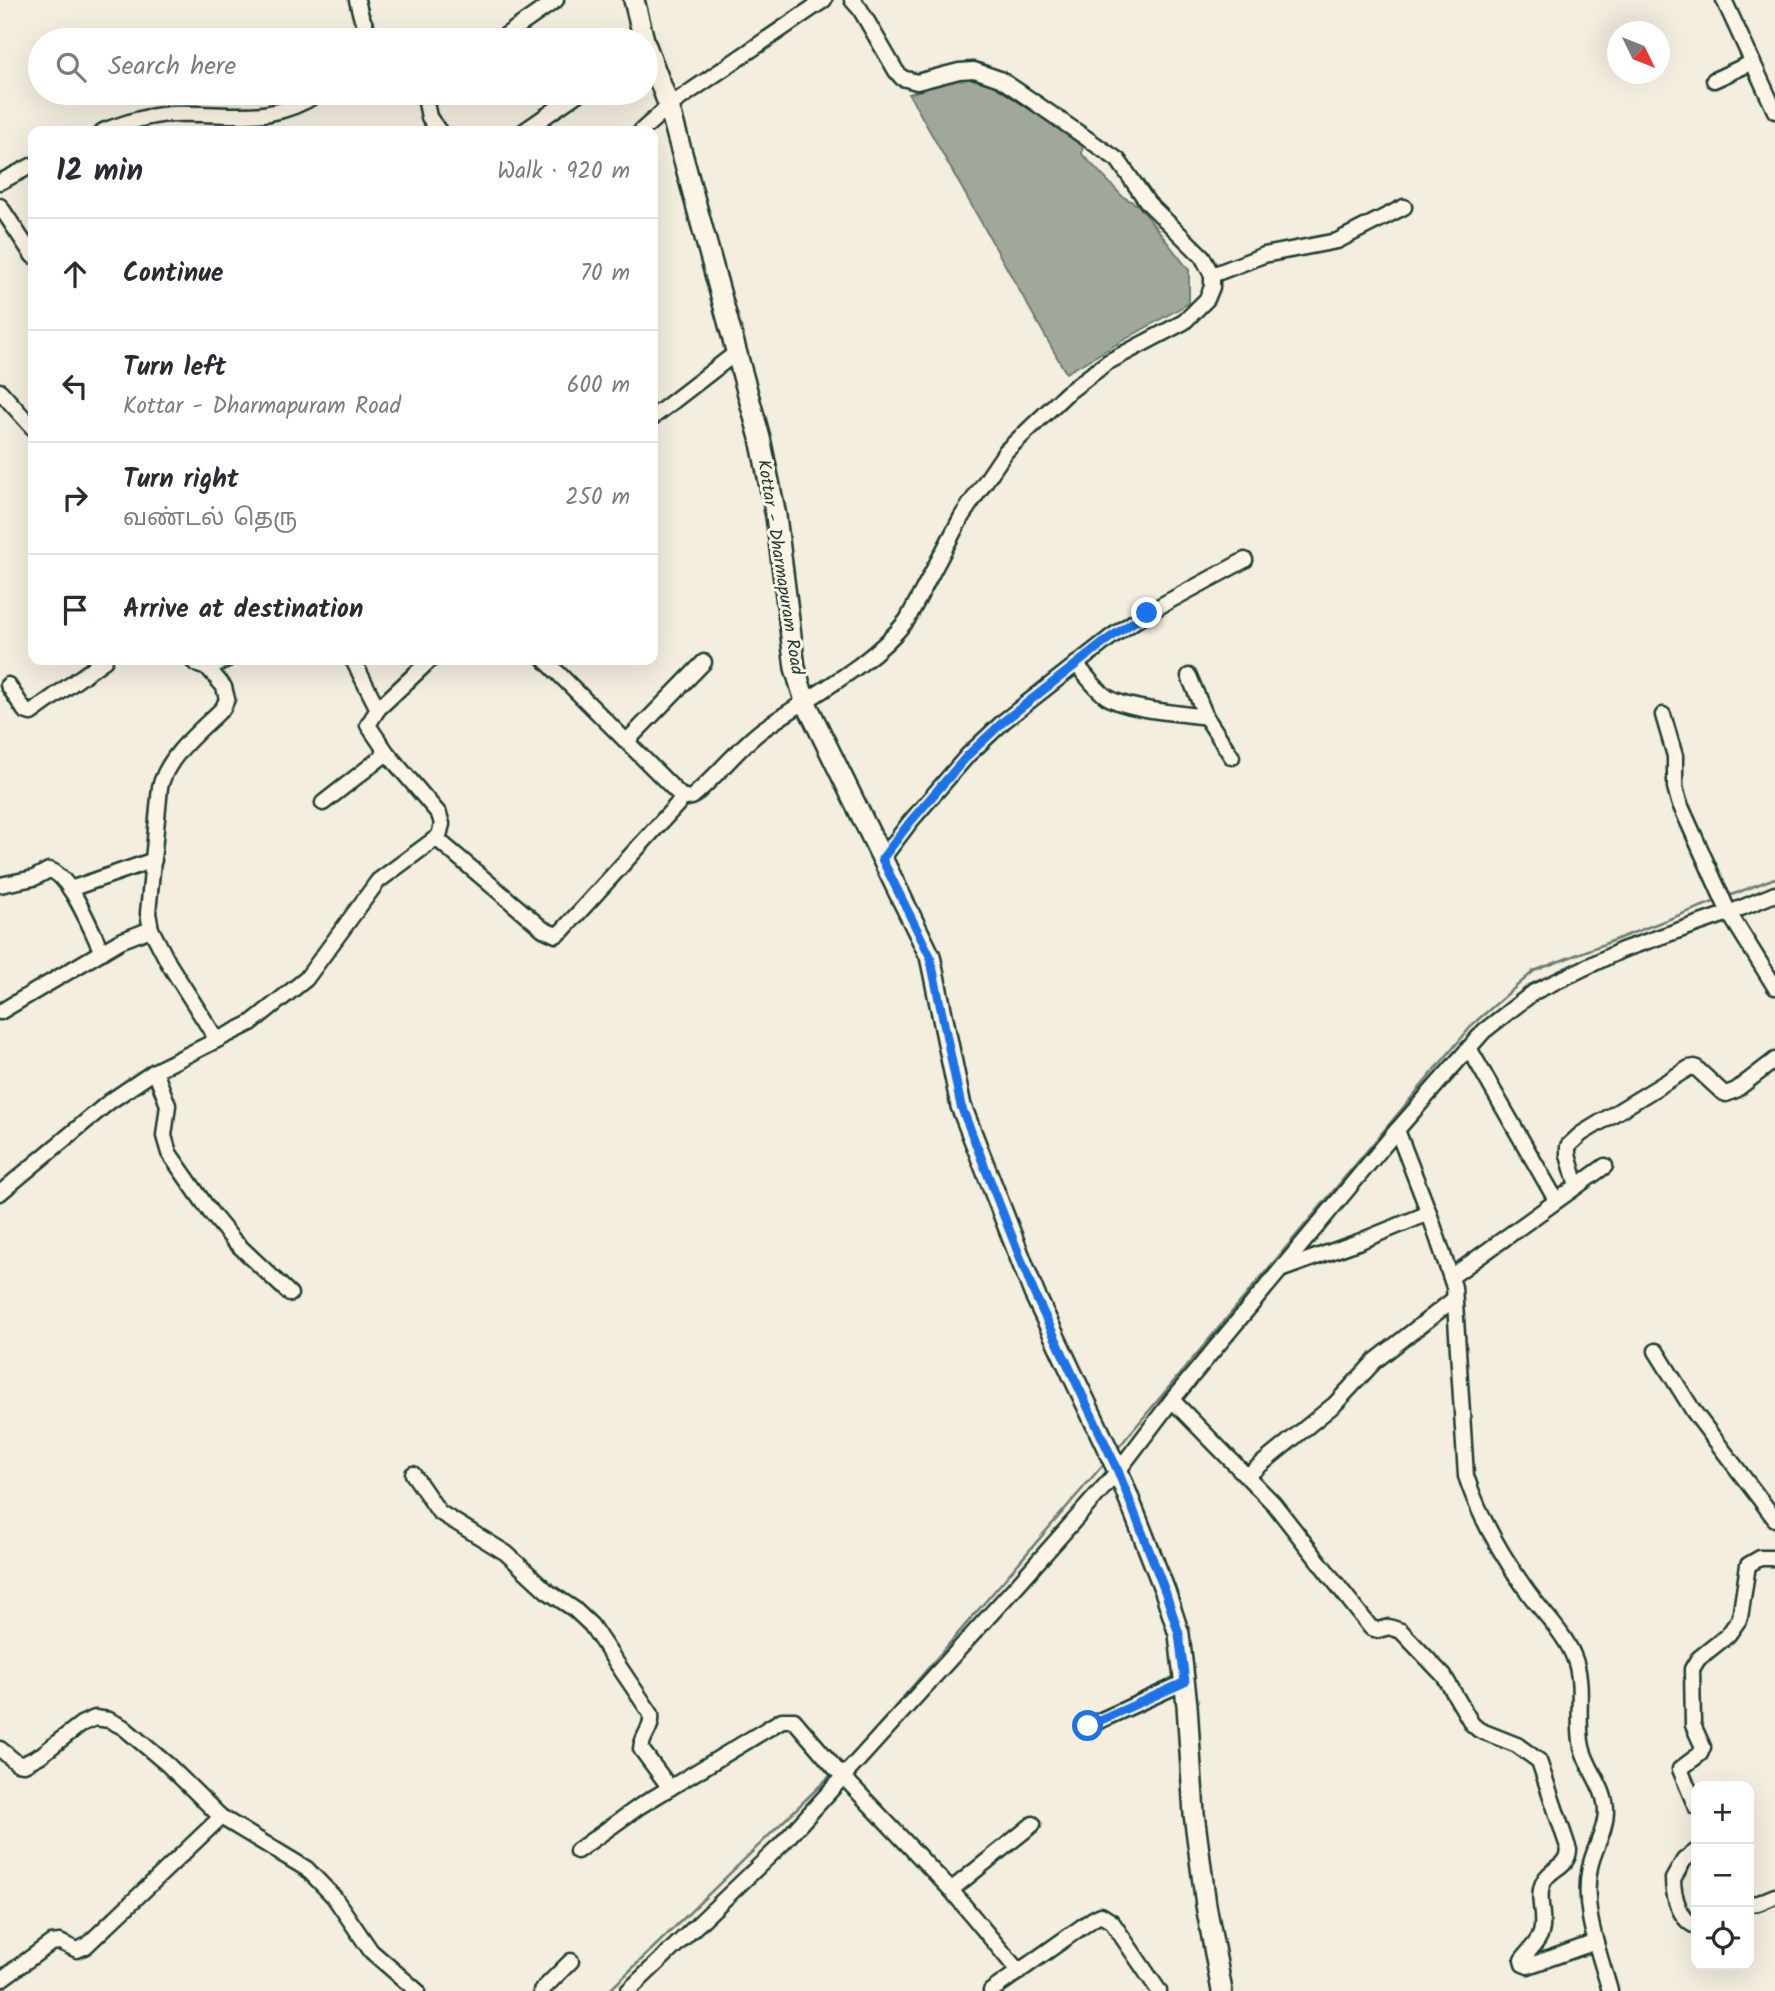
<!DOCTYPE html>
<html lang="en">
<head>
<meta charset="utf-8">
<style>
  :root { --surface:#fff; --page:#f7f7f7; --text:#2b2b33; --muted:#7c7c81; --line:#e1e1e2 }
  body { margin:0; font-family:Kalam,"Noto Sans Tamil",sans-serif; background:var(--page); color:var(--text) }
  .controls { position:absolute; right:21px; bottom:21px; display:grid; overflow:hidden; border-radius:14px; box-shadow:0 7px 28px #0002 }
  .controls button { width:63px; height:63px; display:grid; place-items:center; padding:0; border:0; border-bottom:2px solid var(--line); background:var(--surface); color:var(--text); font:35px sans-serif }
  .compass { position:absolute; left:1607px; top:21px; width:63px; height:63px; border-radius:50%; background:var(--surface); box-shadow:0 7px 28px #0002; rotate:133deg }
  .stop { position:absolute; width:21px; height:21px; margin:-16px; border:5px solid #1a73e8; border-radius:50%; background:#fff }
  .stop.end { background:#1a73e8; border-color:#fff; box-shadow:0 2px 7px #0008 }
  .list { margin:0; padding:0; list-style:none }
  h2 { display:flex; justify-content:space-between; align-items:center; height:91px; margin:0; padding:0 28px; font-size:30px }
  h2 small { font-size:23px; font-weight:400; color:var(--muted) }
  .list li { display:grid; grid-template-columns:46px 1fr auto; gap:21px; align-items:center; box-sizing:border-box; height:112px; padding:0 28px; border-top:2px solid var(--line) }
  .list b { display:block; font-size:26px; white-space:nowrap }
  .list p { margin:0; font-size:23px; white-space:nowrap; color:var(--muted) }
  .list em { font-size:23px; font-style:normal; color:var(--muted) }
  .icon { flex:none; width:38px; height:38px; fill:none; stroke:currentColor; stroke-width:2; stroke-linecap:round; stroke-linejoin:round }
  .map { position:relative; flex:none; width:1775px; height:1991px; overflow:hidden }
  .search { position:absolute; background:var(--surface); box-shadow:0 7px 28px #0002; left:28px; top:28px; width:630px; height:77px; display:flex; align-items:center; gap:18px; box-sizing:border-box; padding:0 24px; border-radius:38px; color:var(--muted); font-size:26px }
  .panel { position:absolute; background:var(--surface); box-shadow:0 7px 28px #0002; left:28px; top:126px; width:630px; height:539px; border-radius:14px }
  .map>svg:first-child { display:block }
</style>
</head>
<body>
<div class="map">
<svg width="1775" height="1991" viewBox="0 0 1775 1991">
  <rect width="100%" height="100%" fill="#f3eede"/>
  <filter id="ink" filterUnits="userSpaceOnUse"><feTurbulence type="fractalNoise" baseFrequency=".0143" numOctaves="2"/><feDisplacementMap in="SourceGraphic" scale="14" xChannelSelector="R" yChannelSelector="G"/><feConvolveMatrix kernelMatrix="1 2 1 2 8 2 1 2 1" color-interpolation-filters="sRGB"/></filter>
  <g filter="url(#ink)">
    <!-- water -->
    <polygon fill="#a0a89b" stroke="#6c7d72" stroke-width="2" points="960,76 996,85 1083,143 1082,154 1123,197 1138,205 1189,270 1189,303 1066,373 909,94"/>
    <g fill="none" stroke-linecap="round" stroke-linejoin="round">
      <!-- stream -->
      <g stroke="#6c7d72" stroke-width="2.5">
        <polyline points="1726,897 1775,878"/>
        <polyline points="1118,1448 1474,1023 1534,971 1716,901"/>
        <polyline points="840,1767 855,1753 1102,1466"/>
        <polyline points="609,1991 832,1774"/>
      </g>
      <!-- minor casing -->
      <g stroke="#1f3d34" stroke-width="19">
        <g id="minor">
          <polyline points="357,0 361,16 372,40"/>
          <polyline points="1724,0 1775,111"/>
          <polyline points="499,40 556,0"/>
          <polyline points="1714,80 1751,63"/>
          <polyline points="424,93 429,117 439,131"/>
          <path d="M103,131c22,-8 45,-16 69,-17 55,-3 97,13 147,-21"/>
          <polyline points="524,131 579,93"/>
          <polyline points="641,131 669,106 824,0"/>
          <polyline points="0,182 33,165"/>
          <polyline points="0,206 33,256"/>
          <polyline points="1212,275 1264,255 1337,241 1404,207"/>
          <polyline points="0,391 33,428"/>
          <polyline points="653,417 737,352"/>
          <path d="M192,660c12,12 20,6 34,0"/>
          <polyline points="353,660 378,709"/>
          <path d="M545,660l135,135 7,3 5,-1c25,-21 45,-48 70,-67 49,-35 107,-62 145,-110l55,-104 44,-65 61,-58 41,-31 76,-40 23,-23 5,-12v-12l-10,-19 -54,-53 -30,-43 -100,-69 -18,-12 -26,-9 -15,1 -42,11 -15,-4 -6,-7 -36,-62 -8,-9"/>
          <path d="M1076,664c10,11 19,25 31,33 20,13 74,16 99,20"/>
          <path d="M208,668l16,19 3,12 -4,9c-23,23 -55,47 -63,79l-12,126 3,16 18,35 48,76"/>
          <polyline points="1189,676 1206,717 1232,757"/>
          <polyline points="8,685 25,711 31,713 105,660"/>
          <polyline points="1663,715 1675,756 1675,787 1679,802 1729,913 1775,987"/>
          <polyline points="627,741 704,662"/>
          <polyline points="323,803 387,753"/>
          <polyline points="437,839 543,929 556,935 562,931 684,797"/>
          <polyline points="882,859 910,822 968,755 1004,721 1111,637 1147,613 1245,560"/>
          <path d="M0,885l34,-7 15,-8c21,4 43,62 53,82"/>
          <polyline points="70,889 154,860"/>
          <polyline points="0,1012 120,941 151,929"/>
          <polyline points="1469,1048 1556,1200"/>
          <polyline points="155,1071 168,1105 164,1136 169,1153 211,1213 234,1241 290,1294"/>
          <path d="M1397,1130l32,83 25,74 12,189c13,40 35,78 59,112 16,24 42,46 51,75 8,27 0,56 6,84 5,22 24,41 24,64 0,20 -12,37 -16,56 -9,42 9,84 20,124"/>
          <polyline points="1577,1186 1568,1155 1568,1146 1581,1134 1689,1068 1695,1067 1722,1092 1726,1094 1736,1090 1775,1060"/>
          <polyline points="0,1193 109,1102 155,1071 251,1023 306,979 378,881 439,836 442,824 439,814 387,753 368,725 378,709 430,660"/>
          <polyline points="1283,1269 1358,1242 1429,1213"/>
          <polyline points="1451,1277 1605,1166"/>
          <polyline points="1656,1351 1694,1412 1775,1519"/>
          <path d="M1172,1400l102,104 97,124 7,2 11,-3 12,4 43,45 28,48 7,6 38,15 22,16 30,89c-1,18 -20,18 -26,33 -7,15 3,34 -2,50 -3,10 -13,18 -19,27l1,4 5,2 68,-24"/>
          <path d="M413,1474l26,38 67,41 41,38 27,18 17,16 60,89c2,15 -9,21 -10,35l29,39"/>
          <polyline points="1248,1475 1335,1404 1375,1361 1454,1299"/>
          <polyline points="1088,1726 1185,1682"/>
          <polyline points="0,1749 17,1763 24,1764 41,1755 81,1724 95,1718 109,1720 123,1727 168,1765 221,1817 307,1869 334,1897 371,1951 417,1991"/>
          <polyline points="1696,1807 1680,1769 1700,1754 1703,1747 1693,1725 1692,1669 1698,1659 1728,1635 1740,1618 1748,1565 1760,1558 1775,1558"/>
          <polyline points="577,1851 640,1806 782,1720 794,1720 835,1768 951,1890 1019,1972"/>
          <path d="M1696,1851l-12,9 -11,19c0,16 7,42 23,47"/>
          <polyline points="951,1890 1033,1824"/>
          <polyline points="1749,1904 1758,1903 1775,1896"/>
          <polyline points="0,1980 51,1943 60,1942 77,1950 86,1946 221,1817"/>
          <polyline points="541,1991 571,1961"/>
          <polyline points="628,1991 782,1844 1019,1583 1118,1471 1172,1400 1397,1130 1484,1031 1534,992 1622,950 1729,913 1775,894"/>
          <polyline points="991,1991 1093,1919 1101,1915 1112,1922 1159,1991"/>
        </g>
      </g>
      <!-- major casing -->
      <g stroke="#1f3d34" stroke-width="24">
        <g id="major">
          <polyline points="634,0 644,40"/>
          <polyline points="646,46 669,106 760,438 776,516 795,668 805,701 930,956 961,1106 1034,1293 1118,1471 1165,1591 1179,1634 1187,1705 1194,1814 1206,1905 1222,1991"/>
        </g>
      </g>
      <!-- minor -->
      <use href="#minor" stroke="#fcf5e5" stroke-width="14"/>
      <!-- major -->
      <use href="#major" stroke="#fcf5e5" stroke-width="19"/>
    </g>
  </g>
  <g fill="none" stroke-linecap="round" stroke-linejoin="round" filter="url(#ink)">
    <!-- route -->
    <polyline stroke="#1a73e8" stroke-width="9" points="1088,1726 1185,1682 1179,1634 1165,1591 1118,1471 1034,1293 961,1106 930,956 882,859 910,822 968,755 1004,721 1111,637 1147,613"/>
  </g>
  <g text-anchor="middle" stroke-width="6" stroke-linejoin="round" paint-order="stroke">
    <!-- street labels -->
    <g font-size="18" fill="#1f3d34" stroke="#fcf5e5">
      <text transform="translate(781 567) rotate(81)" y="6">Kottar - Dharmapuram Road</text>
    </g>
  </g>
</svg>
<div class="controls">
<button>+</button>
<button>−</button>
<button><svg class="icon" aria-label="locate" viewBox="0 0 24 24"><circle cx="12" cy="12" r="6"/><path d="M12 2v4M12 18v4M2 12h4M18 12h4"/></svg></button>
</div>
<svg class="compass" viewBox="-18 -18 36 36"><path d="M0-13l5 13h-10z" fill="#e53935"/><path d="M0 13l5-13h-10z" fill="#7c7c81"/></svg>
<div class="stop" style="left:1088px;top:1726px"></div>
<div class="stop end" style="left:1147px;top:613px"></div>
<div class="search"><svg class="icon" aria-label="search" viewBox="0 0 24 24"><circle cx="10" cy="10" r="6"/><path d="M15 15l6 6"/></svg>Search here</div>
<section class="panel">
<h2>12 min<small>Walk · 920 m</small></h2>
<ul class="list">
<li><svg class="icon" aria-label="ahead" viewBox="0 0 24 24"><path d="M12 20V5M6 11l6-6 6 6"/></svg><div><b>Continue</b></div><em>70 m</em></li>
<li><svg class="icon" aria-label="left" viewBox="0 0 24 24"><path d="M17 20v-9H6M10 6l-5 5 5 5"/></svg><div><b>Turn left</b><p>Kottar - Dharmapuram Road</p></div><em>600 m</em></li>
<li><svg class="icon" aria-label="right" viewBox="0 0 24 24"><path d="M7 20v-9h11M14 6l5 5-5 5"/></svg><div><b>Turn right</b><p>வண்டல் தெரு</p></div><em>250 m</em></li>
<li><svg class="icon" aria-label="arrive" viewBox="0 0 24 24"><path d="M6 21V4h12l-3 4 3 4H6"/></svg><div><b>Arrive at destination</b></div></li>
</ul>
</section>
</div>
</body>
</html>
